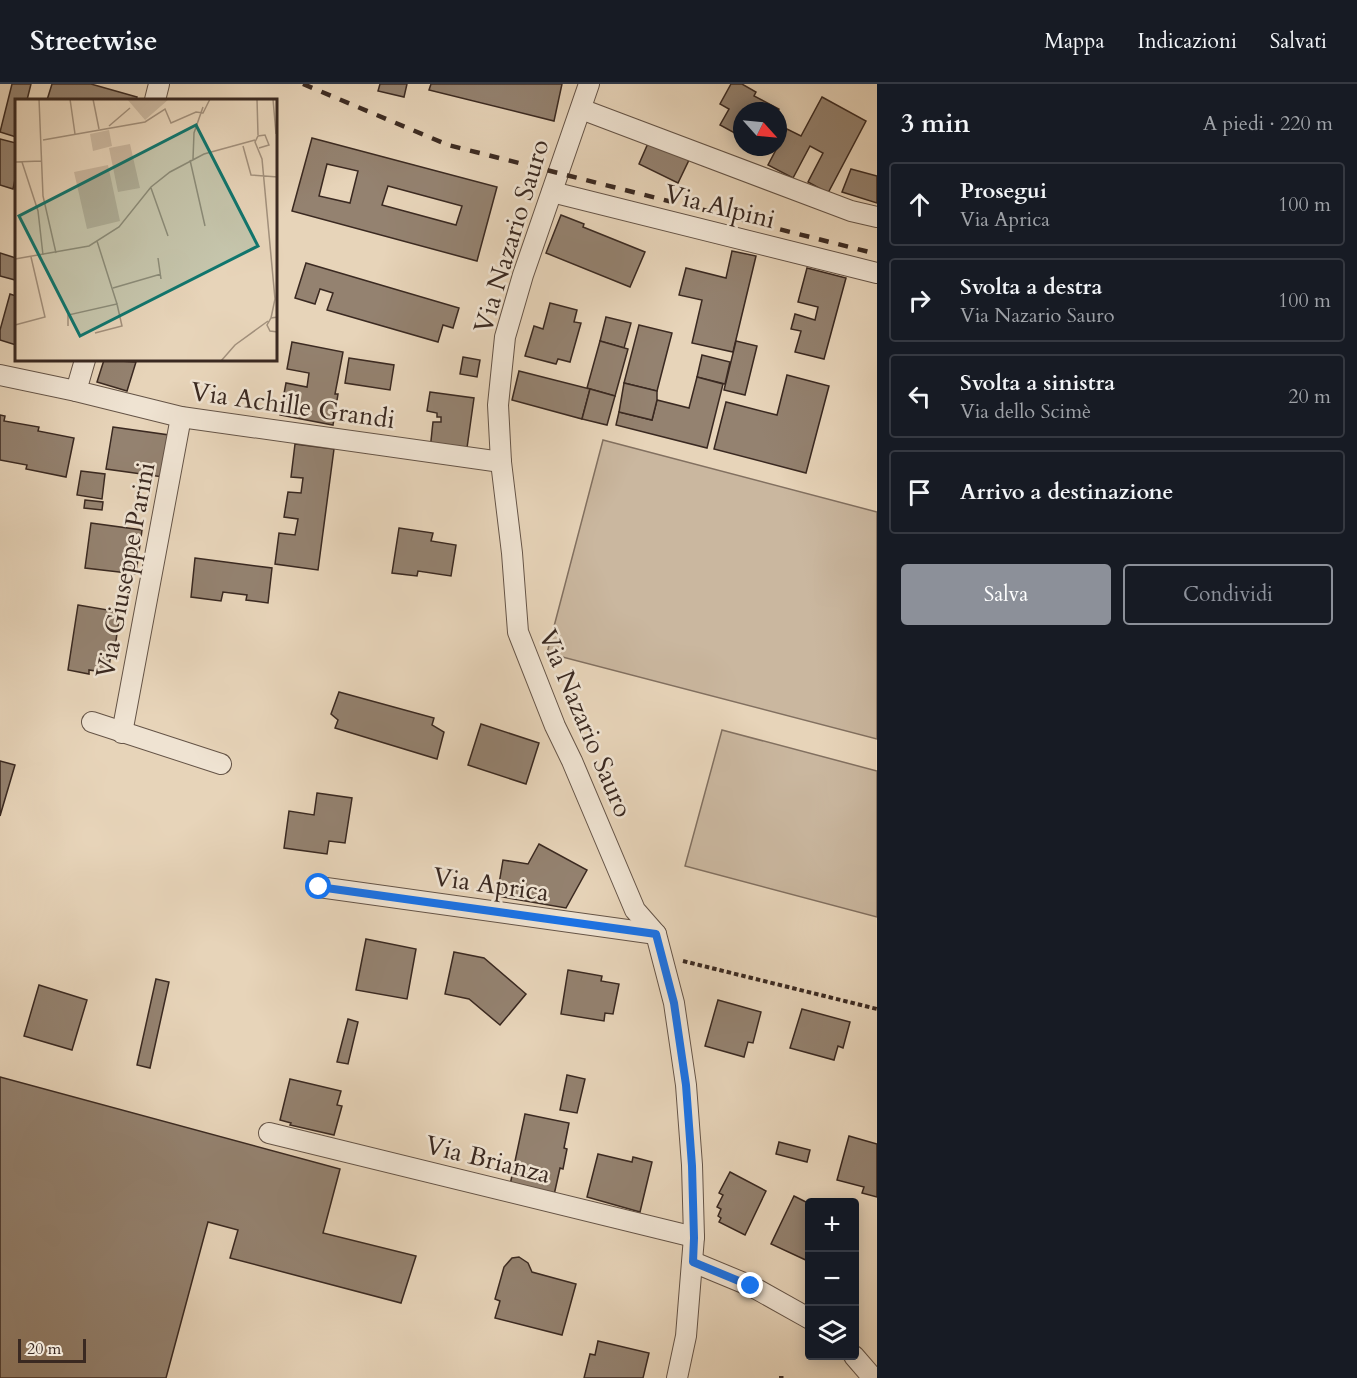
<!DOCTYPE html>
<html lang="it">
<head>
<meta charset="utf-8">
<style>
  :root { --surface:#171b24; --page:#20242c; --text:#f1f3f6; --muted:#9ea1a6; --line:#363941; --accent:#8c9099 }
  body { margin:0; font-family:Cardo,serif; background:var(--page); color:var(--text) }
  .controls { position:absolute; right:18px; bottom:18px; display:grid; overflow:hidden; border-radius:6px; box-shadow:0 3px 15px #0003 }
  .controls button { width:54px; height:54px; display:grid; place-items:center; padding:0; border:0; border-bottom:2px solid var(--line); background:var(--surface); color:var(--text); font:30px sans-serif }
  .compass { position:absolute; left:733px; top:18px; width:54px; height:54px; border-radius:50%; background:var(--surface); box-shadow:0 3px 15px #0003; rotate:117deg }
  .scale { position:absolute; left:18px; bottom:15px; width:68px; box-sizing:border-box; padding-left:6px; border:3px solid #3a2921; border-top:0; font-size:16px; line-height:21px; white-space:nowrap; color:#3a2921; -webkit-text-stroke:4px #efe3d2; paint-order:stroke }
  .stop { position:absolute; width:18px; height:18px; margin:-14px; border:4px solid #1a73e8; border-radius:50%; background:#fff }
  .stop.end { background:#1a73e8; border-color:#fff; box-shadow:0 2px 6px #0008 }
  .list { margin:0; padding:0; list-style:none }
  h2 { display:flex; justify-content:space-between; align-items:center; height:78px; margin:0; padding:0 24px; font-size:26px }
  h2 small { font-size:20px; font-weight:400; color:var(--muted) }
  .list li { display:grid; grid-template-columns:39px 1fr auto; gap:18px; align-items:center; box-sizing:border-box; height:84px; margin:0 12px 12px; padding:0 12px; border:2px solid var(--line); border-radius:6px }
  .list b { display:block; font-size:22px; white-space:nowrap }
  .list p { margin:0; font-size:20px; white-space:nowrap; color:var(--muted) }
  .list em { font-size:20px; font-style:normal; color:var(--muted) }
  .actions { display:flex; gap:12px; padding:18px 24px }
  .actions a { flex:1; padding:14px 0; border:2px solid var(--accent); border-radius:6px; text-align:center; font-size:21px; color:var(--accent) }
  .actions .main { background:var(--accent); color:#fff }
  .icon { flex:none; width:33px; height:33px; fill:none; stroke:currentColor; stroke-width:2; stroke-linecap:round; stroke-linejoin:round }
  .map { position:relative; flex:none; width:877px; height:1294px; overflow:hidden }
  header { display:flex; align-items:center; gap:36px; box-sizing:border-box; height:84px; padding:0 30px; background:var(--surface); border-bottom:2px solid var(--line) }
  header strong { font-size:28px }
  nav { display:flex; gap:33px; margin-inline-start:auto; font-size:21px }
  main { display:flex }
  aside { flex:1; background:var(--surface) }
  .map>svg:first-child { display:block }
</style>
</head>
<body>
<header>
<strong>Streetwise</strong>
<nav><a>Mappa</a><a>Indicazioni</a><a>Salvati</a></nav>
</header>
<main>
<div class="map">
<svg width="877" height="1294" viewBox="0 0 877 1294">
  <rect width="100%" height="100%" fill="#e7d4b9"/>
  <filter id="stains"><feTurbulence type="fractalNoise" baseFrequency=".00333" numOctaves="4"/><feColorMatrix values="0 0 0 0 .2 0 0 0 0 .09 0 0 0 0 .02 0 0 0 .5 -.17"/></filter>
  <radialGradient id="worn" r=".72"><stop offset=".6" stop-color="#630" stop-opacity="0"/><stop offset="1" stop-color="#630" stop-opacity=".3"/></radialGradient>
  <!-- green -->
  <g fill="#cab79f" stroke="#827060" stroke-width="1.5">
    <polygon points="603,356 877,428 877,655 547,569"/>
    <polygon points="722,646 877,687 877,833 685,782"/>
  </g>
  <!-- building -->
  <g fill="#948270" stroke="#3a2921" stroke-width="1.5" fill-rule="evenodd">
    <polygon points="12,0 31,0 27,16 16,16 16,53 0,48"/>
    <polygon points="52,0 91,0 137,13 136,16 47,16"/>
    <polygon points="380,0 407,0 404,13 378,7"/>
    <polygon points="431,0 562,0 554,37 429,6"/>
    <polygon points="731,0 742,0 756,8 754,12 779,25 778,28 742,27 742,53 720,41 729,25 720,20"/>
    <polygon points="822,13 866,37 828,109 808,98 823,69 810,62 793,94 768,81 787,45 801,52"/>
    <path d="M312,54l185,49 -20,74 -185,-50zM327,80l31,7 -8,32 -31,-7zM388,102l74,20 -6,19 -74,-20z"/>
    <polygon points="0,55 16,59 16,91 13,105 0,101"/>
    <polygon points="649,57 689,76 678,99 639,80"/>
    <polygon points="851,85 877,92 877,119 842,108"/>
    <polygon points="561,131 584,140 583,143 645,168 630,203 546,169"/>
    <polygon points="732,167 756,172 733,268 692,259 702,216 679,211 686,184 726,194"/>
    <polygon points="0,169 16,174 15,196 0,192"/>
    <polygon points="306,179 459,224 453,244 443,241 438,258 327,226 333,209 320,205 315,220 295,214"/>
    <polygon points="807,184 846,194 824,275 795,268 801,247 791,245 795,230 815,236 818,223 798,218"/>
    <polygon points="10,210 16,212 16,261 0,256 0,246"/>
    <polygon points="550,219 577,226 574,238 581,239 570,278 558,275 556,280 525,272 534,242 543,245"/>
    <polygon points="606,233 631,239 624,264 600,257"/>
    <polygon points="639,241 672,249 657,307 624,299"/>
    <polygon points="600,257 628,265 615,312 587,304"/>
    <polygon points="736,257 757,262 745,311 724,306"/>
    <polygon points="292,258 343,268 335,310 338,310 333,341 280,331 286,299 307,303 309,289 287,285"/>
    <polygon points="702,271 730,278 725,300 697,293"/>
    <polygon points="463,273 480,276 477,293 460,290"/>
    <polygon points="349,274 394,281 390,306 345,299"/>
    <polygon points="104,276 136,278 127,307 97,298"/>
    <polygon points="519,287 590,305 582,335 512,316"/>
    <polygon points="787,291 829,302 806,389 714,365 726,318 777,331"/>
    <polygon points="697,293 723,300 707,364 616,341 619,328 652,336 657,316 689,324"/>
    <polygon points="624,299 657,307 657,316 652,336 619,328"/>
    <polygon points="590,305 615,312 607,341 582,335"/>
    <polygon points="430,308 474,314 466,371 430,366 433,338 441,338 441,333 437,333 437,329 427,327"/>
    <polygon points="0,331 5,332 4,337 39,343 38,347 74,354 66,393 26,385 27,381 0,376"/>
    <polygon points="113,343 169,351 163,393 106,385"/>
    <polygon points="295,360 334,365 318,486 275,480 279,449 295,451 298,435 284,433 288,408 301,409 303,394 291,393"/>
    <polygon points="81,387 105,390 102,415 77,411"/>
    <polygon points="85,416 103,418 102,426 84,424"/>
    <polygon points="91,439 142,446 136,490 85,484"/>
    <polygon points="399,444 433,449 431,457 456,461 451,492 418,487 417,492 392,489"/>
    <polygon points="195,474 272,484 268,519 246,516 247,511 223,508 221,517 191,513"/>
    <polygon points="78,521 120,528 114,571 111,570 108,589 89,586 89,590 68,586"/>
    <polygon points="339,608 434,634 432,641 444,648 437,675 335,644 338,636 331,630"/>
    <polygon points="481,640 539,659 526,700 468,681"/>
    <polygon points="0,677 15,681 0,732"/>
    <polygon points="317,709 352,714 345,759 329,757 327,770 284,764 289,727 314,731"/>
    <polygon points="539,760 587,786 566,824 497,812 503,776 528,780"/>
    <polygon points="366,855 416,865 407,915 356,906"/>
    <polygon points="454,868 484,874 526,910 500,941 469,915 445,910"/>
    <polygon points="568,886 602,892 601,897 619,900 613,930 605,929 604,937 561,930"/>
    <polygon points="156,895 169,898 150,984 137,981"/>
    <polygon points="39,901 87,916 72,966 24,952"/>
    <polygon points="718,916 761,928 753,959 748,958 744,973 705,962"/>
    <polygon points="802,925 850,938 843,964 838,962 834,976 790,964"/>
    <polygon points="348,935 358,938 348,980 337,978"/>
    <polygon points="567,991 585,995 577,1029 560,1026"/>
    <polygon points="0,993 340,1085 323,1149 416,1172 401,1219 230,1174 238,1146 208,1138 166,1294 0,1294"/>
    <polygon points="290,995 341,1007 337,1021 342,1022 334,1051 290,1041 291,1039 280,1036"/>
    <polygon points="525,1030 569,1039 564,1064 567,1065 563,1085 560,1084 554,1111 510,1101"/>
    <polygon points="849,1052 877,1060 877,1113 862,1109 864,1103 837,1096"/>
    <polygon points="779,1058 810,1066 807,1078 776,1070"/>
    <polygon points="598,1070 632,1078 633,1073 652,1078 640,1128 587,1113"/>
    <polygon points="730,1088 766,1107 745,1151 719,1138 721,1134 718,1132 721,1125 717,1123 723,1111 719,1109"/>
    <polygon points="794,1112 810,1120 810,1178 771,1160"/>
    <polygon points="519,1173 528,1179 532,1188 576,1200 562,1251 495,1234 500,1217 495,1215 504,1183 512,1174"/>
    <polygon points="598,1257 649,1269 643,1294 584,1294 590,1270 595,1271"/>
  </g>
  <g fill="none" stroke-linecap="round" stroke-linejoin="round">
    <!-- minor casing -->
    <g stroke="#655447" stroke-width="22">
      <g id="minor">
        <polyline points="589,0 523,191 505,253 498,321 501,378 512,469 518,548 555,642 572,677 635,826 656,850 674,919 686,1001 692,1081 694,1153 686,1252 677,1294"/>
        <polyline points="155,16 159,0"/>
        <polyline points="581,25 851,127 877,133"/>
        <polyline points="552,108 877,189"/>
        <polyline points="85,276 76,307 181,333 501,378"/>
        <polyline points="0,291 76,307"/>
        <polyline points="92,638 221,680"/>
        <polyline points="122,649 181,333"/>
        <polyline points="319,803 656,850"/>
        <polyline points="269,1049 694,1153"/>
        <polyline points="693,1178 751,1202 810,1235"/>
        <polyline points="854,1272 873,1294"/>
      </g>
    </g>
    <!-- path -->
    <g stroke="#3a2921" stroke-width="4" stroke-dasharray="4.5 3" stroke-linecap="butt">
      <polyline points="683,877 877,925"/>
      <polyline points="779,1294 786,1294"/>
    </g>
    <!-- minor -->
    <use href="#minor" stroke="#efe3d2" stroke-width="20"/>
    <!-- rail -->
    <polyline stroke="#3a2921" stroke-width="4.5" stroke-dasharray="10 10" stroke-linecap="butt" points="303,0 448,61 877,170"/>
  </g>
  <g fill="none" stroke-linecap="round" stroke-linejoin="round">
    <!-- route -->
    <polyline stroke="#1a73e8" stroke-width="8" points="319,803 656,850 674,919 686,1001 692,1082 694,1154 693,1178 751,1202"/>
  </g>
  <g text-anchor="middle" stroke-width="5" stroke-linejoin="round" paint-order="stroke">
    <!-- street labels -->
    <g font-size="26" fill="#3a2921" stroke="#efe3d2">
      <text transform="translate(720 122) rotate(14)" y="9">Via Alpini</text>
      <text transform="translate(511 152) rotate(-73)" y="9">Via Nazario Sauro</text>
      <text transform="translate(293 321) rotate(8)" y="9">Via Achille Grandi</text>
      <text transform="translate(125 486) rotate(-79)" y="9">Via Giuseppe Parini</text>
      <text transform="translate(586 639) rotate(67)" y="9">Via Nazario Sauro</text>
      <text transform="translate(491 800) rotate(8)" y="9">Via Aprica</text>
      <text transform="translate(488 1075) rotate(14)" y="9">Via Brianza</text>
    </g>
  </g>
  <!-- overview -->
  <g transform="translate(15 15)">
    <rect width="262" height="262" fill="#e7d4b9"/>
    <path d="M112,0h42l-24,21zM94,31l3,16 -19,5 -3,-17zM115,45l10,44 -22,4 -9,-44zM93,66l12,56 -33,8 -13,-57z" fill="#cab79f"/>
    <path fill="none" stroke="#a2907c" stroke-width="1.5" d="M24,0l4,97 13,57M55,0l5,35M78,0l6,30M242,0l1,36M258,0l3,35M94,27l21,-18M28,41l102,-18 20,-13 6,14 25,-11 7,1 7,-14M228,47l8,29 27,2M244,49l10,-3 -4,-10 -7,1 -3,6 7,17 13,140 -4,19M178,60l1,-26 9,-26M175,61l15,66M0,63l26,-1M7,63l16,49 5,44M136,89l17,48M143,159l3,21M0,160l74,-13 30,-19 32,-40 19,-15 34,-18 51,-14M98,189l48,-14M263,218l-7,1 -4,7 3,6 8,1M0,226l30,-8 -14,-60M53,227v-11l49,-11 -20,-63M80,234l27,-7 -5,-22M108,262h29M206,262l14,-16 33,-24"/>
    <path fill="#0f766e" fill-opacity="0.15" stroke="#0f766e" stroke-width="3" d="M181,26l62,121 -178,90 -61,-120z"/>
    <rect width="262" height="262" fill="none" stroke="#3a2921" stroke-width="3"/>
  </g>
  <rect width="100%" height="100%" filter="url(#stains)"/>
  <rect width="100%" height="100%" fill="url(#worn)"/>
</svg>
<div class="controls">
<button>+</button>
<button>−</button>
<button><svg class="icon" aria-label="layers" viewBox="0 0 24 24"><path d="M12 4l9 5-9 5-9-5zM3 14l9 5 9-5"/></svg></button>
</div>
<svg class="compass" viewBox="-18 -18 36 36"><path d="M0-13l5 13h-10z" fill="#e53935"/><path d="M0 13l5-13h-10z" fill="#9ea1a6"/></svg>
<div class="scale">20 m</div>
<div class="stop" style="left:319px;top:803px"></div>
<div class="stop end" style="left:751px;top:1202px"></div>
</div>
<aside>
<h2>3 min<small>A piedi · 220 m</small></h2>
<ul class="list">
<li><svg class="icon" aria-label="ahead" viewBox="0 0 24 24"><path d="M12 20V5M6 11l6-6 6 6"/></svg><div><b>Prosegui</b><p>Via Aprica</p></div><em>100 m</em></li>
<li><svg class="icon" aria-label="right" viewBox="0 0 24 24"><path d="M7 20v-9h11M14 6l5 5-5 5"/></svg><div><b>Svolta a destra</b><p>Via Nazario Sauro</p></div><em>100 m</em></li>
<li><svg class="icon" aria-label="left" viewBox="0 0 24 24"><path d="M17 20v-9H6M10 6l-5 5 5 5"/></svg><div><b>Svolta a sinistra</b><p>Via dello Scimè</p></div><em>20 m</em></li>
<li><svg class="icon" aria-label="arrive" viewBox="0 0 24 24"><path d="M6 21V4h12l-3 4 3 4H6"/></svg><div><b>Arrivo a destinazione</b></div></li>
</ul>
<div class="actions"><a class="main">Salva</a><a>Condividi</a></div>
</aside>
</main>
</body>
</html>
